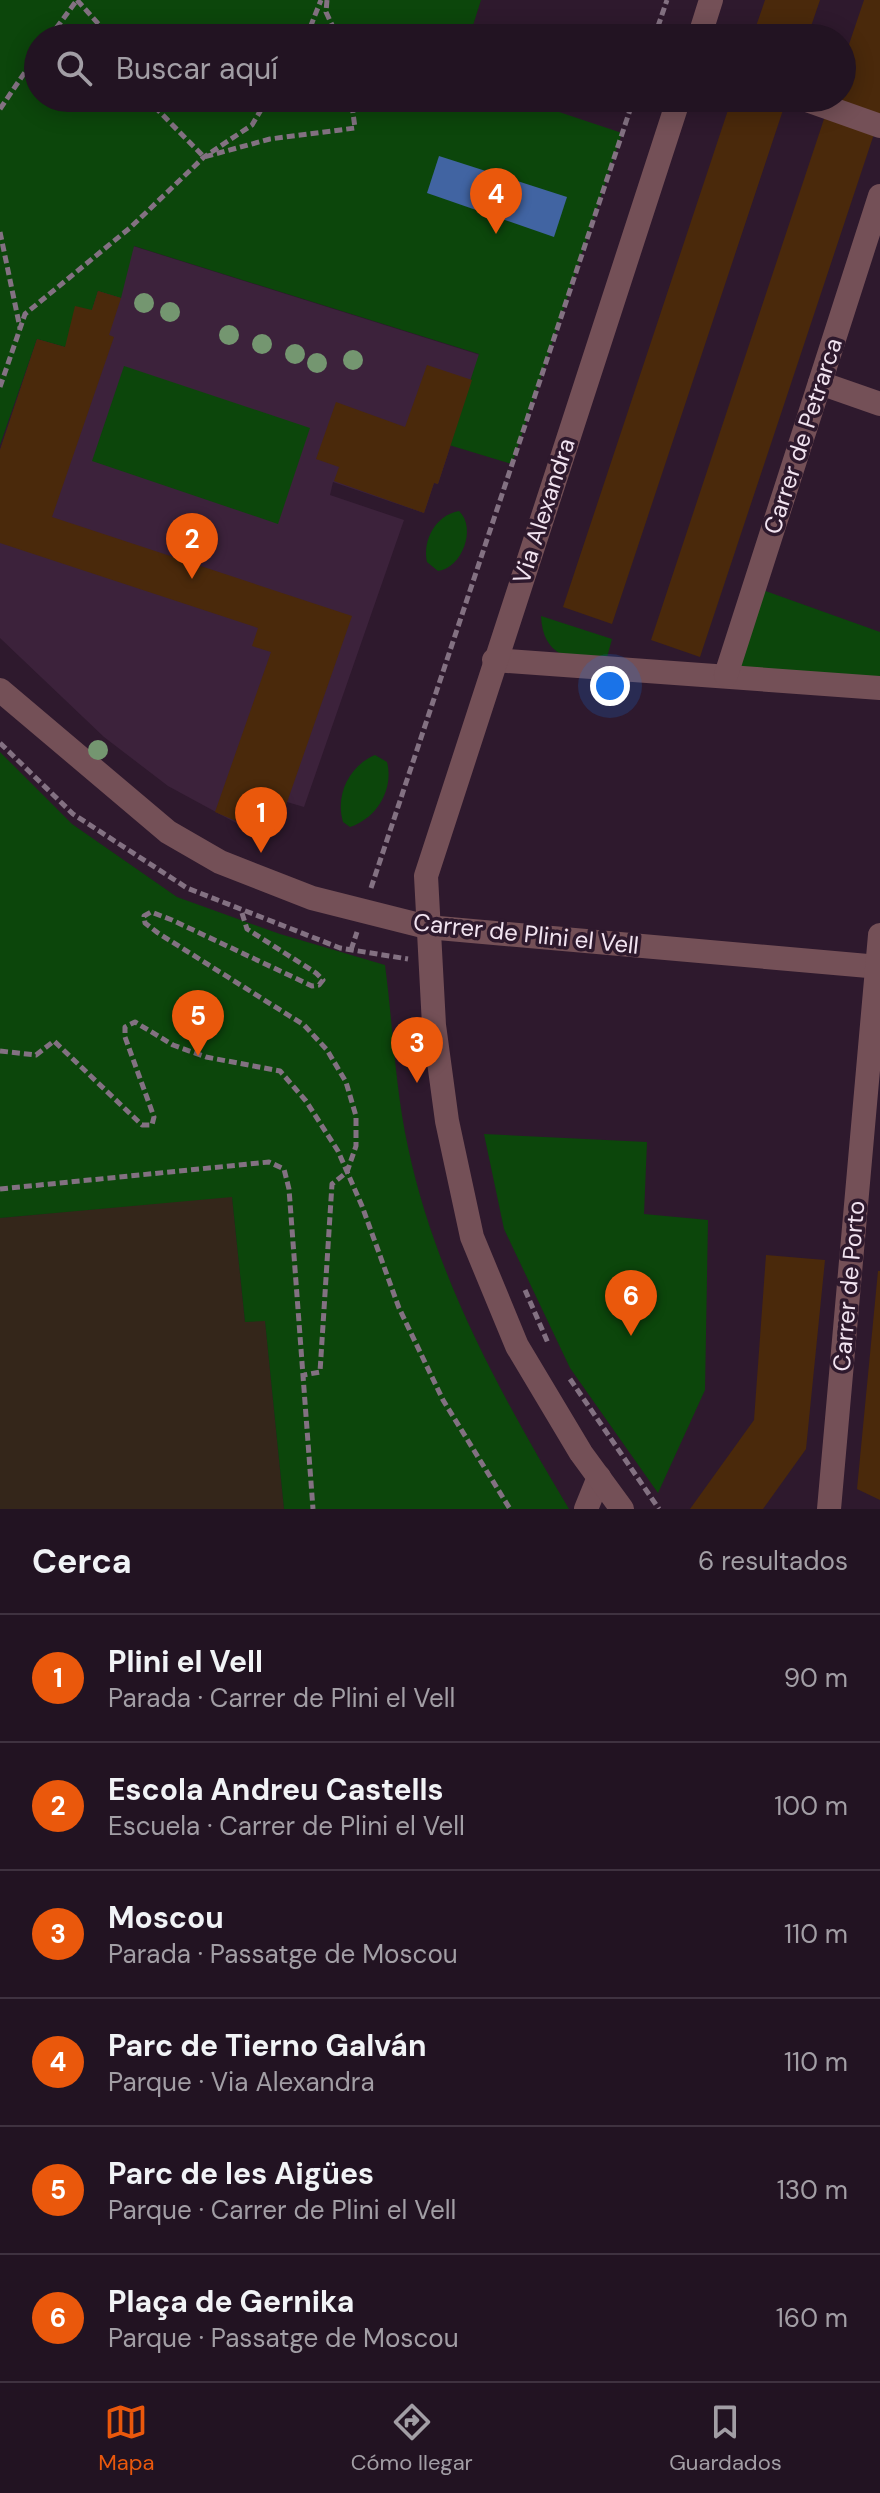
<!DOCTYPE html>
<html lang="es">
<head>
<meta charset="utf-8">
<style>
  :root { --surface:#221322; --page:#2e202f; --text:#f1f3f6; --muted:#a29ea5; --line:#3f3240; --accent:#ea580c }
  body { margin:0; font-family:"DM Sans",sans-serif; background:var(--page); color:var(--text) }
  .you { position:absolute; left:610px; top:686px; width:28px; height:28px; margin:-20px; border:6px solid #fff; border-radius:50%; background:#1a73e8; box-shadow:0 0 0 12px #1a73e833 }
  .badge { display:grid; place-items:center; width:52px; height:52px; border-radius:50%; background:var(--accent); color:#fff; font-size:26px; font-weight:700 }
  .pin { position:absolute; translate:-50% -66px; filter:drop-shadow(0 2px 4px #0008) }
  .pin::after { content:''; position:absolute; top:42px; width:28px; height:24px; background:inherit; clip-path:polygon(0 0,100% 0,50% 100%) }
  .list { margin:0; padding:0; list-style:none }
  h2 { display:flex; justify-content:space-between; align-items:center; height:104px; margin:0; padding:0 32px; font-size:34px }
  h2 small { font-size:26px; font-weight:400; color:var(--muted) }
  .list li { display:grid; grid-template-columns:52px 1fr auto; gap:24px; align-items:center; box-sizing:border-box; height:128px; padding:0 32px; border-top:2px solid var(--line) }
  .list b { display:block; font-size:30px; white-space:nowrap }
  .list p { margin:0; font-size:26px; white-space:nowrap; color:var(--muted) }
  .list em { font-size:26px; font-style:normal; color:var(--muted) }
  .icon { flex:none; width:44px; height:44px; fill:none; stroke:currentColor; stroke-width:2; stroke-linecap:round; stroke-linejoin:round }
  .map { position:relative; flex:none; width:880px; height:1509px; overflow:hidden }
  .search { position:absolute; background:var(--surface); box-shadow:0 4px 20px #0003; left:24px; right:24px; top:24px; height:88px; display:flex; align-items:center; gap:20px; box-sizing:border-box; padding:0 28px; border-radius:44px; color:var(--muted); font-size:30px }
  .sheet { height:872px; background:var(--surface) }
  nav { display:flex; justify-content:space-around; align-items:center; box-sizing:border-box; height:112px; border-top:2px solid var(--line); background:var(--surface); font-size:22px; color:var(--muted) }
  nav a { display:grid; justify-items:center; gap:4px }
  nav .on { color:var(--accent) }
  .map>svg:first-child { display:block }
</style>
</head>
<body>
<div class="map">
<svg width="880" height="1509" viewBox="0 0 880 1509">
  <rect width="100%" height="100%" fill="#2e192d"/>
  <!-- commercial -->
  <polygon fill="#34261a" points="232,1196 245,1322 265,1320 284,1509 0,1509 0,1218"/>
  <!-- built -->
  <polygon fill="#3c223b" points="133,246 480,355 438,484 434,483 424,513 333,482 330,495 404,520 304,807 287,802 277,831 238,824 168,786 104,737 0,638 0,450 37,339 65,347 75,306 98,291"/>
  <!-- green -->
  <g fill="#0c460b">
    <polygon points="0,0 481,0 469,38 38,38 38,98 449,98 448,104 451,98 517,98 622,133 512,464 449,445 479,354 134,246 121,298 98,291 92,310 65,347 37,339 0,445"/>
    <polygon points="124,366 310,428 278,524 92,461"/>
    <path d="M459,511c18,17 3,57 -21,60l-11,-9c-5,-22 9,-47 32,-51z"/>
    <polygon points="754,587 880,632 880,688 726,675"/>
    <path d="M541,616l71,23 -6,22c-36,0 -63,-4 -65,-45z"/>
    <path d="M0,752l72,72 105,73 103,37 105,31c8,60 10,123 23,182 27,129 94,250 161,362h-285l-19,-188 -20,1 -13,-125 -232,21z"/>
    <path d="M375,755l12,7c7,27 -10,56 -37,65l-7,-5c-8,-27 6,-56 32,-67z"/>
    <polygon points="484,1134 647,1142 644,1214 708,1220 705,1390 658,1493 570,1368 504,1229"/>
  </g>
  <!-- water -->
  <polygon fill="#4164a2" points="439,156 567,197 554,237 427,193"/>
  <!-- building -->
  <g fill="#4a290b">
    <polygon points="765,0 820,0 807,38 752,38"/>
    <polygon points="864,0 880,0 880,115 832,98 842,98 842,65"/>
    <polygon points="732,98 786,101 612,624 563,607"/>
    <polygon points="825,116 874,134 700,657 651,640"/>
    <polygon points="98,291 121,298 109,335 114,337 52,517 352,616 277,831 250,827 215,812 271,652 252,646 258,628 0,543 0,450 37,339 65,347 75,306 92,310"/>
    <polygon points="427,365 472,380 438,484 434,483 424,513 334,481 339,467 316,459 336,402 405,427"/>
    <polygon points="766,1255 825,1260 806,1449 763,1509 690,1509 754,1420"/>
    <polygon points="878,1271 880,1271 880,1500 857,1489"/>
  </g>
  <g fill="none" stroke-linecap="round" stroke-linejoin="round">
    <!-- path -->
    <g stroke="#837182" stroke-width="5" stroke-dasharray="8 4" stroke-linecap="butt">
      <polyline points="77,0 111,38"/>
      <polyline points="327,0 326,12 338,38"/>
      <polyline points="49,38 77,0"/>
      <polyline points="306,38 321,0"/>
      <polyline points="654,38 667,0"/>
      <polyline points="146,98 204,157 270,139 355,128 351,98"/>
      <polyline points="0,109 38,53"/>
      <polyline points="0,232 20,328"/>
      <polyline points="0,387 25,314 131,227 204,157 252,125 268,98"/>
      <polyline points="0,743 73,814 187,888 340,948 408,959"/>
      <polyline points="371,888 634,98"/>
      <polyline points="242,913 247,929 316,973 323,980 319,985 312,986 172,920 151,912 144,916 145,923 158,933 304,1025 327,1050 346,1082 356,1116 356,1146 347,1172 332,1184 320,1372 304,1375"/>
      <polyline points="351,950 357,932"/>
      <polyline points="0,1051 36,1055 54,1041 142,1125 152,1125 154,1117 125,1037 125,1027 135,1022 173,1045 206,1057 280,1071 306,1101 338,1151 362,1206 399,1308 443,1400 510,1509"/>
      <polyline points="0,1189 269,1162 284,1169 289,1189 313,1509"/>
      <polyline points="525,1290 548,1343"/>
      <polyline points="570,1379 659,1509"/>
    </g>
    <!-- minor -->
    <g stroke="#745057" stroke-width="24">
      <polyline points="699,38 711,0"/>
      <polyline points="801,98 880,126"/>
      <polyline points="820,383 880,404"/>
      <polyline points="494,660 880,688"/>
      <polyline points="726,675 880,196"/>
      <polyline points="0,690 168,832 220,862 312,898 427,927 880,967"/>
      <polyline points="586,1509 599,1477"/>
      <polyline points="622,1509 581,1453 517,1346 472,1237 447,1121 434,1025 426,876 679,98"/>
      <polyline points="829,1509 880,935"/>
    </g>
  </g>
  <!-- trees -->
  <g fill="#749670">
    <circle cx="144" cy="303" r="10"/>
    <circle cx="170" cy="312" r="10"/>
    <circle cx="229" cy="335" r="10"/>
    <circle cx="262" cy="344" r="10"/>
    <circle cx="295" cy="354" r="10"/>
    <circle cx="353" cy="360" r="10"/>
    <circle cx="317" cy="363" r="10"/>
    <circle cx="98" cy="750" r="10"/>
  </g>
  <g text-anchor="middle" stroke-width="7" stroke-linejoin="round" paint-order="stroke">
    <!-- street labels -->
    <g font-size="24" fill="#f1e3f0" stroke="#2e192d">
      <text transform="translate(803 436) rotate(-72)" y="8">Carrer de Petrarca</text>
      <text transform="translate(544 511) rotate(-72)" y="8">Via Alexandra</text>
      <text transform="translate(526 934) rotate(6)" y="8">Carrer de Plini el Vell</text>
      <text transform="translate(849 1286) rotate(-85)" y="8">Carrer de Porto</text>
    </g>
  </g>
</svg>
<div class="you"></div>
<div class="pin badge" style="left:261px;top:853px">1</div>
<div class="pin badge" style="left:192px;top:579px">2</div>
<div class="pin badge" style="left:417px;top:1083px">3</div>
<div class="pin badge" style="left:496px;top:234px">4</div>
<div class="pin badge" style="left:198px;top:1056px">5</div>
<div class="pin badge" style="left:631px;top:1336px">6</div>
<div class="search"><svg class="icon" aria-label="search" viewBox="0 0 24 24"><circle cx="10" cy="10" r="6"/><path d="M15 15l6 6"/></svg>Buscar aquí</div>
</div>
<section class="sheet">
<h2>Cerca<small>6 resultados</small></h2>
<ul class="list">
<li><span class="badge">1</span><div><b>Plini el Vell</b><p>Parada · Carrer de Plini el Vell</p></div><em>90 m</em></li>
<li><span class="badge">2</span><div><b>Escola Andreu Castells</b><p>Escuela · Carrer de Plini el Vell</p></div><em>100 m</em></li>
<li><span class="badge">3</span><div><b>Moscou</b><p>Parada · Passatge de Moscou</p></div><em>110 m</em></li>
<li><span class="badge">4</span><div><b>Parc de Tierno Galván</b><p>Parque · Via Alexandra</p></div><em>110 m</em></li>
<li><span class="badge">5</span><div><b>Parc de les Aigües</b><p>Parque · Carrer de Plini el Vell</p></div><em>130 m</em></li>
<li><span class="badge">6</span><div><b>Plaça de Gernika</b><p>Parque · Passatge de Moscou</p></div><em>160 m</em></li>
</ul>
</section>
<nav>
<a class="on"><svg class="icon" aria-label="map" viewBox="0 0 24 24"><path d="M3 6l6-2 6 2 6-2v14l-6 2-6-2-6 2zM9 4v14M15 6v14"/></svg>Mapa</a>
<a><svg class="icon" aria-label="directions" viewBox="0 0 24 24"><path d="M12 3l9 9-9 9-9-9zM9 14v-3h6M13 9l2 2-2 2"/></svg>Cómo llegar</a>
<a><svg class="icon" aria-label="saved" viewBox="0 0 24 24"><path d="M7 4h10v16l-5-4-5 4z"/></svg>Guardados</a>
</nav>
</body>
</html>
